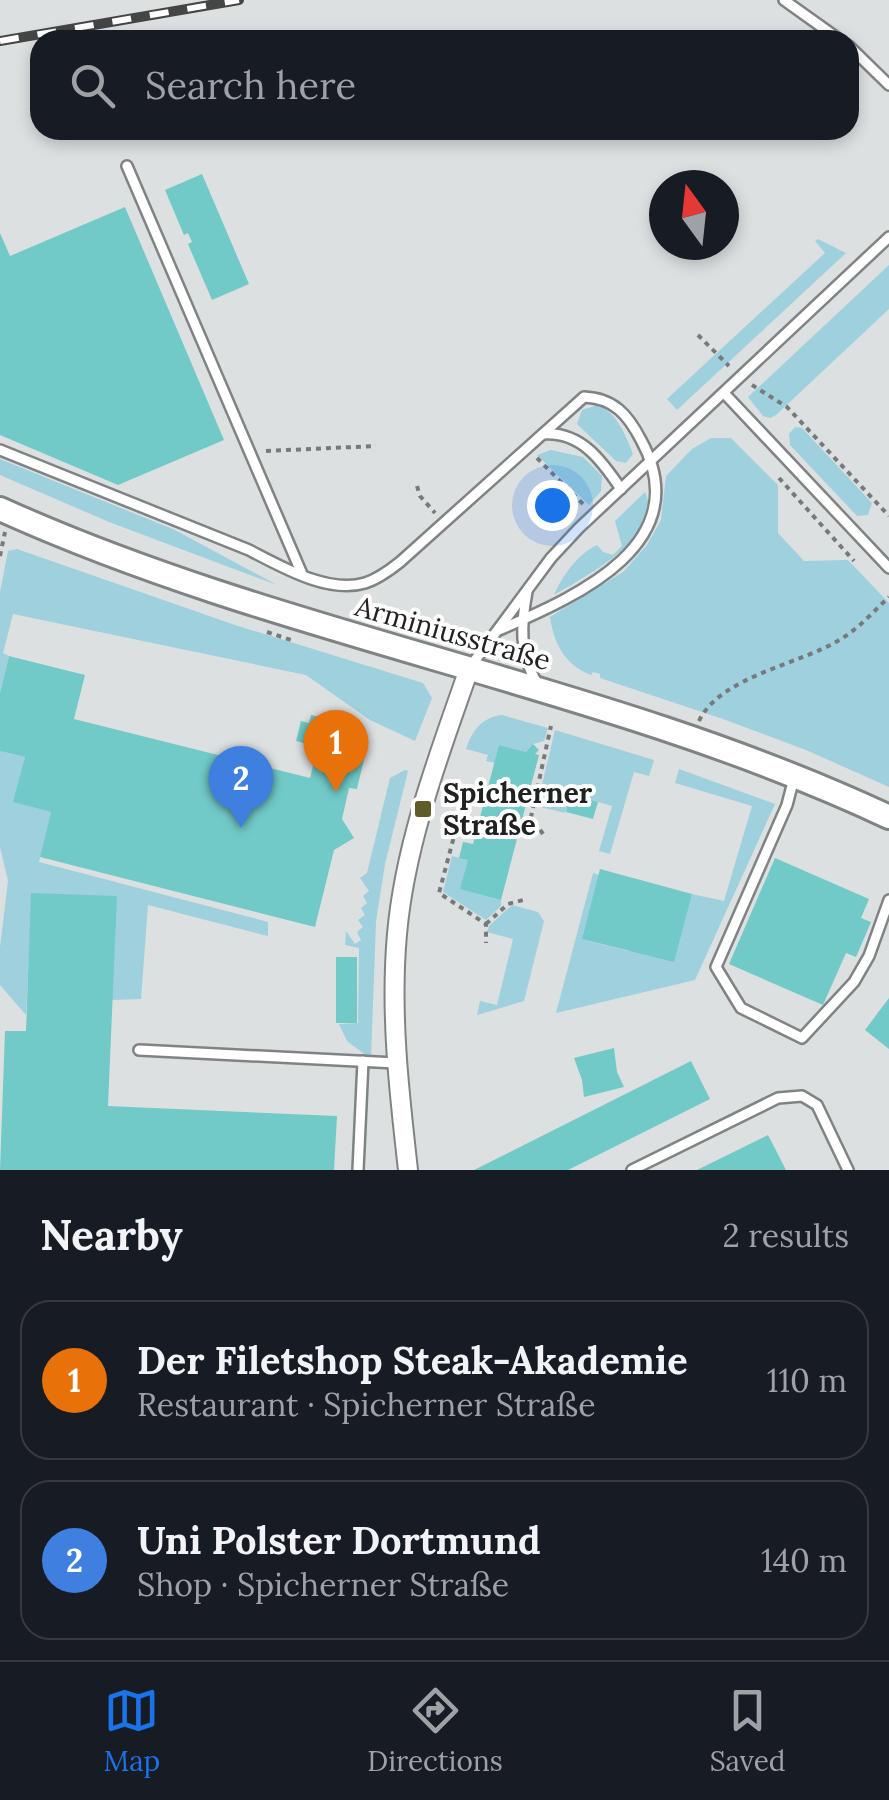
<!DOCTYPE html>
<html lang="en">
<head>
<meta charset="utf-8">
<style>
  :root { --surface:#171b24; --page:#20242c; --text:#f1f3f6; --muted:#9ea1a6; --line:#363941; --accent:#1a73e8 }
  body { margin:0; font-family:Lora,serif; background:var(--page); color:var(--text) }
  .compass { position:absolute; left:649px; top:170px; width:90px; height:90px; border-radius:50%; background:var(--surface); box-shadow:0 5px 15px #0003; rotate:345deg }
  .you { position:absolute; left:552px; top:505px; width:35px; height:35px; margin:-25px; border:8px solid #fff; border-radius:50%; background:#1a73e8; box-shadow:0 0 0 15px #1a73e833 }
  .badge { display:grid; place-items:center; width:65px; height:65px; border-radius:50%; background:var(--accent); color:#fff; font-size:32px; font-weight:700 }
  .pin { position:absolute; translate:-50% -82px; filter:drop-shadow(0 2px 5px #0008) }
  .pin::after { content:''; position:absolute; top:52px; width:35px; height:30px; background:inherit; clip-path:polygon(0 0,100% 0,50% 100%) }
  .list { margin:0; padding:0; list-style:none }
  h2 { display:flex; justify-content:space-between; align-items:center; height:130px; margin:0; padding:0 40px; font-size:42px }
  h2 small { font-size:32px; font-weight:400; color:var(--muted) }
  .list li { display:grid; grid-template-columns:65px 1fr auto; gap:30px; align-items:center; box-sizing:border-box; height:160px; margin:0 20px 20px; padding:0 20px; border:2px solid var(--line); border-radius:30px }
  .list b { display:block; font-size:38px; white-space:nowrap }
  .list p { margin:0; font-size:32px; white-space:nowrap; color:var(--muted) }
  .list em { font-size:32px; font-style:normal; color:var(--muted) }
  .icon { flex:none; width:55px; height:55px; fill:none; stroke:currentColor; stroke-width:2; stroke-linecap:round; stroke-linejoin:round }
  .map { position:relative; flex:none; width:889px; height:1170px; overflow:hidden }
  .search { position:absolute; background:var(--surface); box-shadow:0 5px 15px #0003; left:30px; right:30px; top:30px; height:110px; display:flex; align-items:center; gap:25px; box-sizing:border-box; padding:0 35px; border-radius:30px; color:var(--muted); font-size:38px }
  .sheet { height:490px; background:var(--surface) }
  nav { display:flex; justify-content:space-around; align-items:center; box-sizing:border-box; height:140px; border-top:2px solid var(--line); background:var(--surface); font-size:28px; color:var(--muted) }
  nav a { display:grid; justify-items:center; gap:5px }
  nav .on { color:var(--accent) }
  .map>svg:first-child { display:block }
</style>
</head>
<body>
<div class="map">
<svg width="889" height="1170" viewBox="0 0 889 1170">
  <rect width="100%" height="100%" fill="#dce0e1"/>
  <!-- green -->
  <g fill="#9ed0de">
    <polygon points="818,239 846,253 677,410 667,399 825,253 815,241"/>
    <polygon points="889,265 889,309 776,415 770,418 763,416 748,397"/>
    <path d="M597,405c20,7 29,31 36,49l-7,9 -10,-2 -39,-37 5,-14z"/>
    <polygon points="795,427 802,428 872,503 868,515 857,516 790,445 789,434"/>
    <path d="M711,438h20l47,47v48l26,28 44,-1 41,43v184l-83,-37 -83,-31 -123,-41v-4l-7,-2 -2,3c-26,-10 -37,-31 -41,-58l73,-45 24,-27 14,-25 5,-44 26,-27z"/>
    <polygon points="551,450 583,457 602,476 601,491 589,505 537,455"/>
    <polygon points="0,459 175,530 277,585 109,522 0,475"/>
    <path d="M645,492c21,43 -62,86 -91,103 8,-19 24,-41 43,-50l6,7 10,3 9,-9 -7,-25z"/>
    <polygon points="17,549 235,625 423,683 432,698 415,741 370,720 306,675 13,614 3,653 9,656 0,693 0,592 8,551"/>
    <path d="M502,715l46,13 -4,13 -11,3 -7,8 -27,-7 -4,18 -9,-2 2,-6 -22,-6c6,-18 16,-32 36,-34z"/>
    <polygon points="555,730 654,760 649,776 634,772 610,854 599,851 612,806 571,794 565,813 537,806"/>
    <polygon points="0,751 25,757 14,802 51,812 39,862 268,922 268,936 148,905 141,999 112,1000 32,893 26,1015 0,985 0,947 8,881 0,847"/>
    <polygon points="679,769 775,804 695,980 556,1013 593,873 599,875 582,939 628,951 692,894 724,901 752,806 675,783"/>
    <polygon points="405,770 408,771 385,864 376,921 371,1059 347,1041 339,1024 358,1023 359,948 345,945 346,931 355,944 361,940 357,932 363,927 358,920 365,915 361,908 367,903 363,896 369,891 360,878 367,873 390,778"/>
    <polygon points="452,856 468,860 461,889 501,900 501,906 486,920 443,892"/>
    <polygon points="512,905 538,912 544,921 524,1001 477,1015 480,1001 497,1005 513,939 487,932 489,926"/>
  </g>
  <!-- building -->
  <g fill="#71cac8">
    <polygon points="202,174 249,284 212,300 188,244 192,242 188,233 184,235 165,190"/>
    <polygon points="125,207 224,440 118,485 0,435 0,233 10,256"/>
    <polygon points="9,656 85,675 74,719 310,778 318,747 296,741 301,721 309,723 311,715 329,719 324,738 366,751 357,789 349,788 342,819 354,838 334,850 315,927 40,857 51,812 13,802 25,757 0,751 0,693"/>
    <polygon points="533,744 539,750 535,754 539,755 501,900 460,889 468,860 459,858 463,842 473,844 499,745 526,752"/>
    <polygon points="570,794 598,802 593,819 566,812"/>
    <polygon points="775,858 869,899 861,918 871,922 856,957 846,953 823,1005 729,964"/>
    <polygon points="600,869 692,894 674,962 582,939"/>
    <polygon points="31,893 117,896 108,1106 337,1116 334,1170 0,1170 5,1031 26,1031"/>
    <rect x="336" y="957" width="21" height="66"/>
    <polygon points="889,998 889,1049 865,1030"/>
    <polygon points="614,1048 617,1072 624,1087 584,1097 582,1080 574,1058"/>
    <polygon points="691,1061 710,1099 568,1170 474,1170"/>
    <polygon points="768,1135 786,1170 697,1170"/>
  </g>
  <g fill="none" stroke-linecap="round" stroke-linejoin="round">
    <!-- service casing -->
    <g stroke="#808384" stroke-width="14">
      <g id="service">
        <polyline points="784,0 840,40"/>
        <polyline points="849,46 889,85"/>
        <polyline points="127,166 302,574"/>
        <polyline points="724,393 889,568"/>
        <path d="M543,434c38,-3 59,27 78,55"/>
        <path d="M0,450l249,100c33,17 79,44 116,33 13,-4 25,-13 35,-21l184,-165c30,1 44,18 57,43 58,106 -69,158 -144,191"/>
        <path d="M527,592c-6,32 -8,62 10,91"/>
        <polyline points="470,667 551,558 579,528 889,237"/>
        <polyline points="794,778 787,805 716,967 741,1008 802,1038 854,982 869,956 889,900"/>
        <polyline points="139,1050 396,1063"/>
        <polyline points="358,1170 363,1061"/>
        <polyline points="632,1170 778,1098 802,1096 817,1105 848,1170"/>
      </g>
    </g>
    <!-- minor casing -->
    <g stroke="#808384" stroke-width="22">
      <path id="minor" d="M408,1170c-9,-79 -18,-157 -11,-236 8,-91 42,-179 72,-265"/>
    </g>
    <!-- tertiary casing -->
    <g stroke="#808384" stroke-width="28">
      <path id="tertiary" d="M0,509c287,130 604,174 889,308"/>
    </g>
    <!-- path -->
    <g stroke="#777a7a" stroke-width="4" stroke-dasharray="5 5" stroke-linecap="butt">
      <polyline points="698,335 729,366"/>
      <polyline points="752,385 787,407 889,516"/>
      <polyline points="266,451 376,446"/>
      <polyline points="537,458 583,504"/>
      <polyline points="779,478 854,561"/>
      <polyline points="417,486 420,496 435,513"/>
      <polyline points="0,556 5,532"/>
      <polyline points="267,632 291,640"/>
      <path d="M699,721c21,-45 103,-57 142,-82 18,-11 33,-28 48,-42"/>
      <polyline points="442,821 457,825 439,893 486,924 486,943"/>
      <polyline points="543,834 531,817 551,726"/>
      <polyline points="486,924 508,904 527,899"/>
    </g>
    <!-- service -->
    <use href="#service" stroke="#fff" stroke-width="9"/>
    <!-- minor -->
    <use href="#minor" stroke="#fff" stroke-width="18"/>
    <!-- tertiary -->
    <use href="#tertiary" stroke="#fff" stroke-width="22"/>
    <!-- rail casing -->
    <g stroke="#444646" stroke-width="10">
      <polyline id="rail" points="0,41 239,0"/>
    </g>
    <!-- rail -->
    <use href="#rail" stroke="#fff" stroke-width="6" stroke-dasharray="19" stroke-linecap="butt"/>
  </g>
  <!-- markers -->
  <rect fill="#615b27" stroke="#fff" stroke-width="4" x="413" y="799" width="20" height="20" rx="5"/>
  <g text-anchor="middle" stroke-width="8" stroke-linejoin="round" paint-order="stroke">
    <!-- street labels -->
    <g font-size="28" fill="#202121" stroke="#fff">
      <text transform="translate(453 633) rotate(16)" y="10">Arminiusstraße</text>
    </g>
    <!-- poi labels -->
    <g font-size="28" font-weight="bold" fill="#202121" stroke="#fff" text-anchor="start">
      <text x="443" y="803">Spicherner<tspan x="443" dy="32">Straße</tspan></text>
    </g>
  </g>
</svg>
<svg class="compass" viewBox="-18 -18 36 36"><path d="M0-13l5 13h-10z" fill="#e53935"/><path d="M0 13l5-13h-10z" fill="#9ea1a6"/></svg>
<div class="you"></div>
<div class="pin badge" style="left:336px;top:792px;background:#e8710a">1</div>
<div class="pin badge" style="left:241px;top:828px;background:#3f7fe0">2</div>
<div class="search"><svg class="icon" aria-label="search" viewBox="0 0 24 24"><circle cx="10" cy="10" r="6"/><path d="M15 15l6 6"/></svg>Search here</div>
</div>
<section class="sheet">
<h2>Nearby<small>2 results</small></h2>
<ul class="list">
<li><span class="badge" style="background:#e8710a">1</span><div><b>Der Filetshop Steak-Akademie</b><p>Restaurant · Spicherner Straße</p></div><em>110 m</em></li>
<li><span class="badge" style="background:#3f7fe0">2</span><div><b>Uni Polster Dortmund</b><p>Shop · Spicherner Straße</p></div><em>140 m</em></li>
</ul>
</section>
<nav>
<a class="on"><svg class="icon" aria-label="map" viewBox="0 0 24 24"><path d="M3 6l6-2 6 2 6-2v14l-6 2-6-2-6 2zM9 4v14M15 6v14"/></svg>Map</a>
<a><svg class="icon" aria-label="directions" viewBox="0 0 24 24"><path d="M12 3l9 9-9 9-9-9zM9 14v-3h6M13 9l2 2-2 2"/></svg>Directions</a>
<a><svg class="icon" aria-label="saved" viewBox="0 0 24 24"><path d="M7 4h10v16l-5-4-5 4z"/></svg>Saved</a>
</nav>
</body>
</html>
